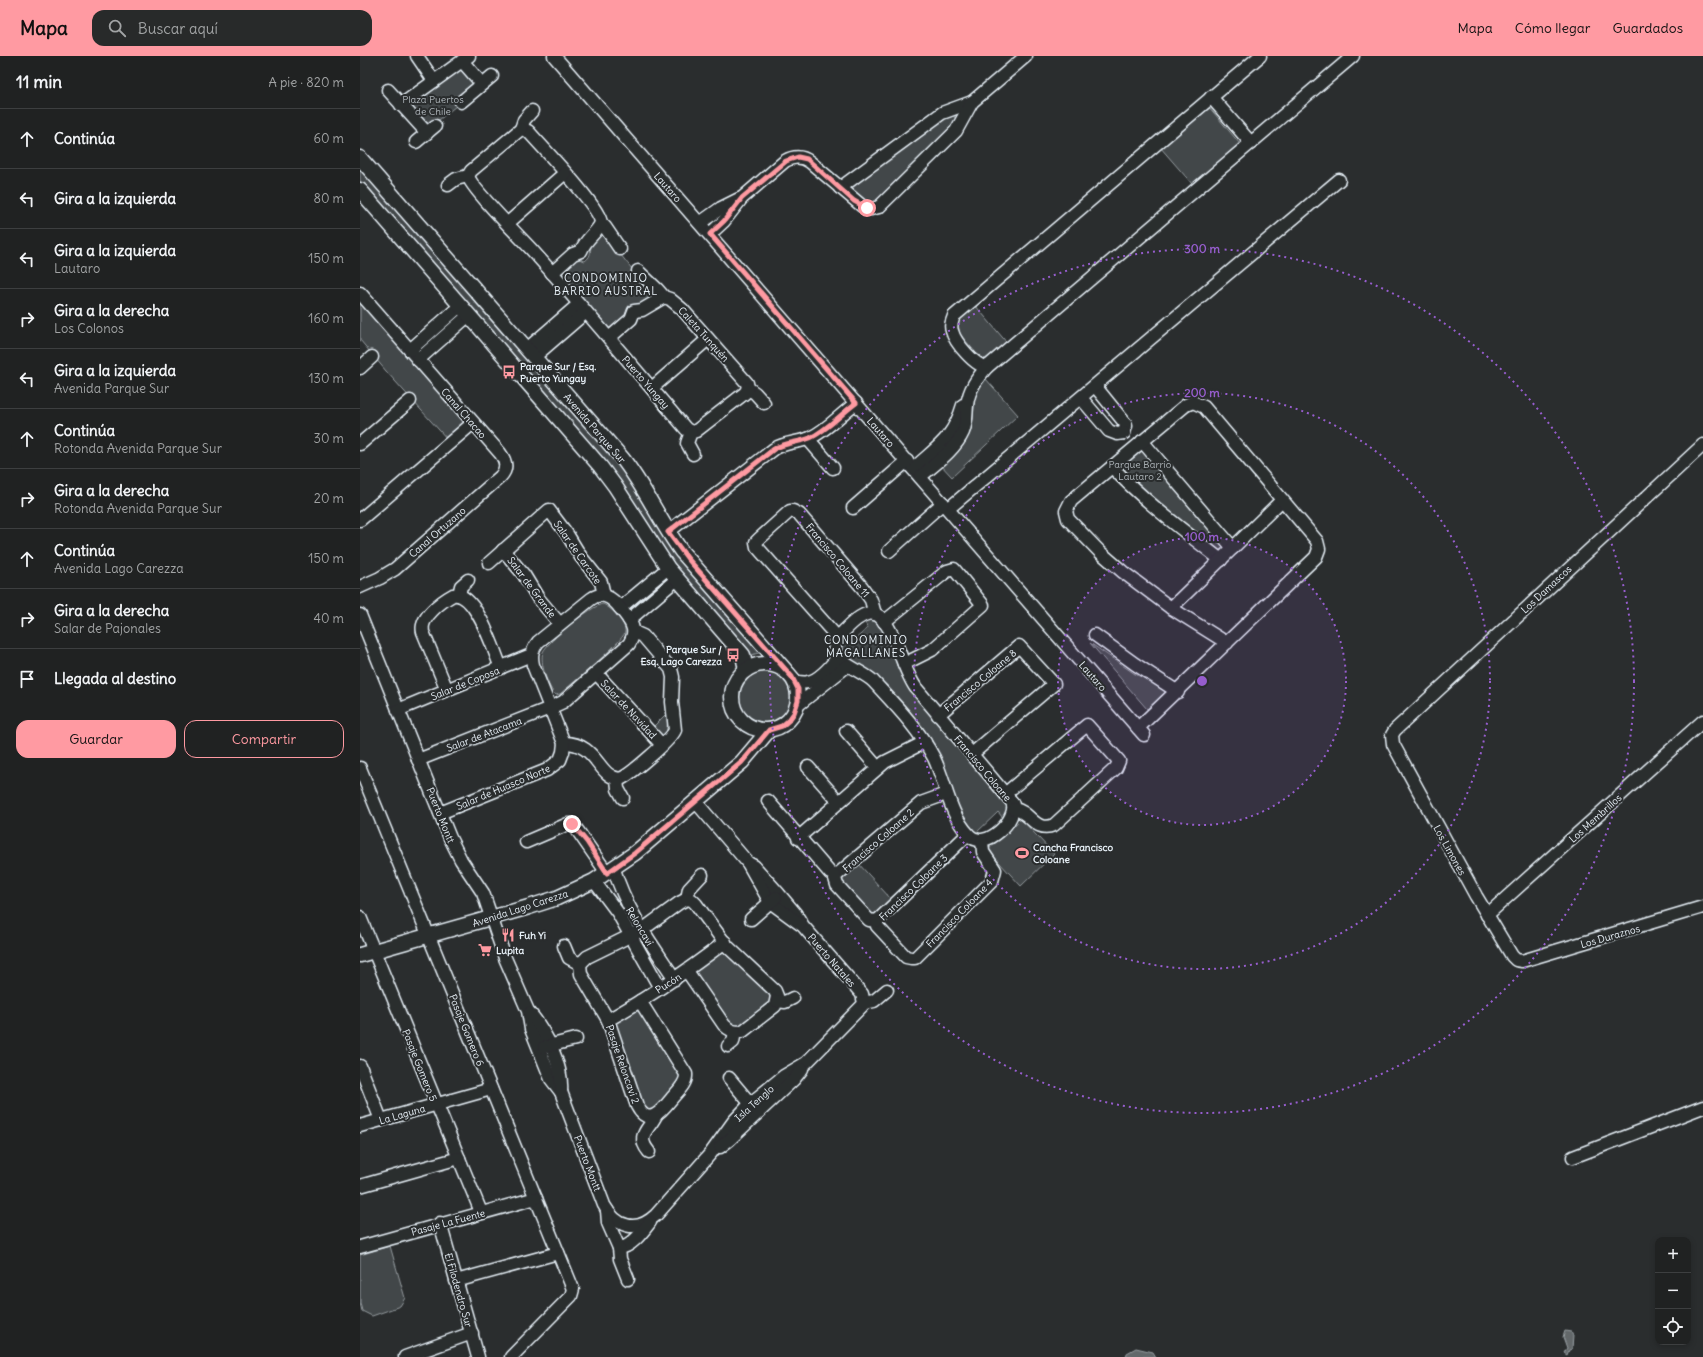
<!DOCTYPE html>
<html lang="es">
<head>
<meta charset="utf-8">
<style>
  :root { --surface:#202222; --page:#282a2a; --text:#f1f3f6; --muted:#a2a4a5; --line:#3d3f40; --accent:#ff9aa2 }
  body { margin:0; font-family:Delius,sans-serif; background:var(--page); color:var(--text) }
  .controls { position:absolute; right:12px; bottom:12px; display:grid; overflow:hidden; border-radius:8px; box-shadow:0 2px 6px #0003 }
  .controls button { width:36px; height:36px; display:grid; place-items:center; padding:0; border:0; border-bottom:1px solid var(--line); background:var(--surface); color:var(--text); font:20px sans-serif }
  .stop { position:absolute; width:12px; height:12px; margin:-9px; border:3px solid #ff9aa2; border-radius:50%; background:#fff }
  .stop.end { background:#ff9aa2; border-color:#fff; box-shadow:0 1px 4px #0008 }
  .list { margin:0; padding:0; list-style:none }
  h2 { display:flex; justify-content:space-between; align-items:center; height:52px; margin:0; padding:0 16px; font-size:17px }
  h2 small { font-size:13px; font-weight:400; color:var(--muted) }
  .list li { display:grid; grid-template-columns:26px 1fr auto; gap:12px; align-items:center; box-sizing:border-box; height:60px; padding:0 16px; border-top:1px solid var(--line) }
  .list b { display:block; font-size:15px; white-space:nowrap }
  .list p { margin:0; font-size:13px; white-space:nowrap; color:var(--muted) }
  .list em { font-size:13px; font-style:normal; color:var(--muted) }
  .actions { display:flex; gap:8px; padding:12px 16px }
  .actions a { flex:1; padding:9px 0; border:1px solid var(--accent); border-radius:12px; text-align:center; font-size:14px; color:var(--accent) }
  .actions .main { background:var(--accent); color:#111 }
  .icon { flex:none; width:22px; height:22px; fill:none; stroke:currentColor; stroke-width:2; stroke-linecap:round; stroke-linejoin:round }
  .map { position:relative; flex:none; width:1343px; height:1301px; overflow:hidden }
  header { display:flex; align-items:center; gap:24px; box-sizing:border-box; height:56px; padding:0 20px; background:var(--accent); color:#111 }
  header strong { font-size:19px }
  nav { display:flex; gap:22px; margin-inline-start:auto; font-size:14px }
  .search { width:280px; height:36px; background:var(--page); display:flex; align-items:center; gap:10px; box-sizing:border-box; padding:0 14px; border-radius:12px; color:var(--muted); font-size:15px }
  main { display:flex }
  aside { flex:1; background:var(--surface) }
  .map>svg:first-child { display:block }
</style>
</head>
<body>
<header>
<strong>Mapa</strong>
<div class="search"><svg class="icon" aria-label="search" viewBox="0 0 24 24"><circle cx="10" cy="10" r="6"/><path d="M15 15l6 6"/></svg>Buscar aquí</div>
<nav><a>Mapa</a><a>Cómo llegar</a><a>Guardados</a></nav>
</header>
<main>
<aside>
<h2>11 min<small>A pie · 820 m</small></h2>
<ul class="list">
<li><svg class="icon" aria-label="ahead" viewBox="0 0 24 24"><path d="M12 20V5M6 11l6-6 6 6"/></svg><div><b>Continúa</b></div><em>60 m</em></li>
<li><svg class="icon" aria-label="left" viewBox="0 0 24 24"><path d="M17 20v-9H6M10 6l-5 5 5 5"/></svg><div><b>Gira a la izquierda</b></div><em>80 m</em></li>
<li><svg class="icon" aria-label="left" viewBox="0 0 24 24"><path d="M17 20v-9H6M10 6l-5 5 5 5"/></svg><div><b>Gira a la izquierda</b><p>Lautaro</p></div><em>150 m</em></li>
<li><svg class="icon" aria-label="right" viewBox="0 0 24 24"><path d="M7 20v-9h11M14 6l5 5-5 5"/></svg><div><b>Gira a la derecha</b><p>Los Colonos</p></div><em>160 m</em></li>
<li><svg class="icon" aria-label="left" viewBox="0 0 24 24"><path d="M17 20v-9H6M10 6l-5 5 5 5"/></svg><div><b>Gira a la izquierda</b><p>Avenida Parque Sur</p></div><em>130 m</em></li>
<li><svg class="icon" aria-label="ahead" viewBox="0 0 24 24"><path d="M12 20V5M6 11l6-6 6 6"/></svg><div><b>Continúa</b><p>Rotonda Avenida Parque Sur</p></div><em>30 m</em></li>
<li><svg class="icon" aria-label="right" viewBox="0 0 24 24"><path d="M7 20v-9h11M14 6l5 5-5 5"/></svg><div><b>Gira a la derecha</b><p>Rotonda Avenida Parque Sur</p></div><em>20 m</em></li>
<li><svg class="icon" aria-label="ahead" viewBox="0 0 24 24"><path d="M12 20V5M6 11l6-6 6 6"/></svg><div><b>Continúa</b><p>Avenida Lago Carezza</p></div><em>150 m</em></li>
<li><svg class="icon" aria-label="right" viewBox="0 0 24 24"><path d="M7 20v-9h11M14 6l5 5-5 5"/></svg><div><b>Gira a la derecha</b><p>Salar de Pajonales</p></div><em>40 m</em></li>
<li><svg class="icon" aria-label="arrive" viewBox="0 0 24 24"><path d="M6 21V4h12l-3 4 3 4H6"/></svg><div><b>Llegada al destino</b></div></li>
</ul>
<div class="actions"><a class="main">Guardar</a><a>Compartir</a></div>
</aside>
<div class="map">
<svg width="1343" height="1301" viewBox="0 0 1343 1301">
  <rect width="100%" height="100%" fill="#2a2d2e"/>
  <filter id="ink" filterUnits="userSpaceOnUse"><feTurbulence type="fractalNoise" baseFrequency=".025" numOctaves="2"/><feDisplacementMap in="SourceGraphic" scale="8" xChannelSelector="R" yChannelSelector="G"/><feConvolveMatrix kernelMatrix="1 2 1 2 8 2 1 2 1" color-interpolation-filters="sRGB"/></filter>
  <g filter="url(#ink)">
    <!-- green -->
    <g fill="#424648" stroke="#959ca0">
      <polygon points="103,7 120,30 67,74 46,49"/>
      <polygon points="848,50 880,88 833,129 800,91"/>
      <polygon points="584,59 593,59 598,66 522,143 507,149 490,133 491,129"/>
      <polygon points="0,110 229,371 273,426 403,596 391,599 324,522 289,475 234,394 0,127"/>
      <path d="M244,175c15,23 31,43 51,62l-2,4 -43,31h-3l-45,-51v-7l15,-12 8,3c8,-6 4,-11 7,-18 2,-5 8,-9 12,-12z"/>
      <polygon points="0,246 106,368 88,384 26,315 0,284"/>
      <polygon points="615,249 648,288 627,304 621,303 600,278 598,268 601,261"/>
      <polygon points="625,322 658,359 592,421 580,408 603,387 613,363 615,340"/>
      <polygon points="782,394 866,491 860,497 799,450 759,413"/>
      <path d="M243,548c8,4 23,18 22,28 -2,10 -55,53 -65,62l-4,1c-8,-6 -17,-34 -13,-43 4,-10 49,-47 60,-48z"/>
      <polygon points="508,563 514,564 519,568 527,582 539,615 549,633 640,739 649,752 647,758 643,762 638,756 615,778 600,759 583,708 570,684 555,663 515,618 487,603 482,598 481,587 487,578 493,585 508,572 504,565"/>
      <polygon points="730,587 775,618 811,635 787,653"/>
      <circle cx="405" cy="641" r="28"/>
      <polygon points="309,655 306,679 304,682 293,671"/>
      <polygon points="661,763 694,798 661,830 628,794"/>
      <polygon points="497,806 531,843 529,845 530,848 514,864 479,828 479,822"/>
      <polygon points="362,895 410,938 410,948 378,972 369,968 333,917"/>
      <polygon points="279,953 324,1021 295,1056 282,1052 255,968"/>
      <polygon points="30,1190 45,1242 40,1250 12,1260 2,1255 0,1247 0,1199"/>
    </g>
    <!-- water -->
    <g fill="#63686b" stroke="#989fa3">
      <polygon points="1205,1275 1211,1276 1213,1280 1212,1293 1209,1294 1207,1299 1204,1297 1207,1292 1203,1281"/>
      <polygon points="776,1292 793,1296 796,1301 766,1301 767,1297"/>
    </g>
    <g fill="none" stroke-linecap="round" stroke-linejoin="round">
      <!-- minor casing -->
      <g stroke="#e8f1f8" stroke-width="15">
        <g id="minor">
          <polyline points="57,0 74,25"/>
          <polyline points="194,0 784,679"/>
          <polyline points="102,5 122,28"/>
          <polyline points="28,34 67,77"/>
          <polyline points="851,41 891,87"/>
          <polyline points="101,46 132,20"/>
          <polyline points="41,49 109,0"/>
          <path d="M161,73l7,2c13,15 73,77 73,92l4,4 15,22"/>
          <polyline points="161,73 164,64 172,55"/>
          <polyline points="56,86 75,70"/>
          <path d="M108,120c3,12 52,61 63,73 53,59 104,120 155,180l5,3"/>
          <polyline points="88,129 96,123 108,120 111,115 161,73"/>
          <polyline points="480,132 582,57 612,46"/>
          <polyline points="148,167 205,117"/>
          <polyline points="340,167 361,152 379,143"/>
          <path d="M350,178l14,-13 18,-23 43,-37c9,-5 17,-5 25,1l52,44 9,3 8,-2 77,-76 16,-29 54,-46"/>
          <polyline points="278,215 297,233 304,241 310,243 322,253 387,327 388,332 395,337 404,347"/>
          <path d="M192,217l21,-19 8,-3c5,-13 15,-17 20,-28"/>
          <path d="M0,237l140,160c6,8 8,16 0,24l-105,92 -15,9 -20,9"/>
          <polyline points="249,282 271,263 274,255 282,254 304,241"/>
          <polyline points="167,293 219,248"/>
          <polyline points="50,294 101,249"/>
          <polyline points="174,301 226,256"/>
          <polyline points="58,304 109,259"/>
          <path d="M627,311c-11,0 -32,-24 -35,-36 -2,-5 0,-10 2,-15l306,-260"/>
          <polyline points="0,312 12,301"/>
          <polyline points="735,330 765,367 766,370 764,377"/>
          <polyline points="292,332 348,283"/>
          <polyline points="721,342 749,375 757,378 764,377"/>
          <polyline points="331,376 336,375 385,337 388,332"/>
          <polyline points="331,376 327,387 333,398"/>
          <polyline points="448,383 473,412"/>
          <polyline points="782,385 873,492"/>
          <polyline points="0,388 50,345"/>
          <polyline points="1343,389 1035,674 1032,679 1033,688 1116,840 1152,900 1156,904 1162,905 1343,851"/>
          <path d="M752,411c33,35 71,63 109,93"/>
          <path d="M553,413c25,-23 40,-30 50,-64"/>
          <path d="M560,421c15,-13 35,-27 43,-45 4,-9 3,-18 4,-27 2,-16 10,-27 20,-38l366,-311"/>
          <polyline points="493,452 547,405"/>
          <polyline points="588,453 979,124"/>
          <polyline points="0,464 113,367"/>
          <path d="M308,476l106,-83c11,-7 24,-6 36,-11 17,-8 31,-24 46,-35"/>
          <polyline points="143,494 164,519 178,542 200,568"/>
          <polyline points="529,495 583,447"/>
          <polyline points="129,507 189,454 207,478 221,501 241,526 244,539"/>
          <polyline points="99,539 101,530 108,524"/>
          <polyline points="260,552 308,512"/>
          <polyline points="811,552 922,444"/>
          <path d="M510,557c3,1 7,1 9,3 17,14 23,53 37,72l96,114c8,16 -27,51 -43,33 -20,-21 -23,-52 -35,-77 -15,-29 -39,-53 -61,-77 -15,-14 -58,-23 -28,-51 7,-7 15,-15 25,-17z"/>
          <path d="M0,559l90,223 11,22 22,33 22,65 23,53 3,18 20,50 10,13 43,113c12,22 32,29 52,10l55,-62 23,-32 17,-18 33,-27 22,-13 56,-57 2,-3 -2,-9 -59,-68 -8,-13 -16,-19 -25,-28 -6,-3"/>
          <polyline points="269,564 317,523"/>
          <polyline points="524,566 587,515 594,513 623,549 572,594 544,608"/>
          <polyline points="735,579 775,608 818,636"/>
          <polyline points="478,582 397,491 396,486 399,483 430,455 433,455 439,458 502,531 511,544 515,558"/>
          <polyline points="236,617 302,689"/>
          <path d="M435,625c4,1 9,2 13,1 11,-2 23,-16 30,-25"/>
          <path d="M87,634l-24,-58c-4,-14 19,-31 30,-37 23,-4 41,56 48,73"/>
          <polyline points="438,649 487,610"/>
          <polyline points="38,654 171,599"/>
          <polyline points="578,659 659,590 694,628 612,698"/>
          <polyline points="778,672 956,501 959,493 957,485 844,351 833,346 826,349 711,445 706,455 708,463 740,496 763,516 811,552 867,587"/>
          <polyline points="486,675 518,712"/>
          <path d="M204,687c34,0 33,34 56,36 9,-3 52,-40 55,-49l-3,-28 1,-25 -2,-8 -28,-33 -9,-4"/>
          <path d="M58,704l132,-52 13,-6 66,-58c3,-5 5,-10 4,-15 -1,-6 -5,-11 -9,-16 -8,-11 -19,-24 -33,-14l-53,43c-6,8 -7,13 -5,23l31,78 -1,9 -3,8 -13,10 -107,43"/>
          <polyline points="448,711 479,746"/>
          <polyline points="0,712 213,1233 211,1240 151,1301"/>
          <polyline points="257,723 258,733 263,742"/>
          <path d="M646,737l81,-68 32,36 -3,7 -62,57c-20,8 -22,-13 -40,-16"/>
          <polyline points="335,745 388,807 410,846 440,868"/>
          <polyline points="408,745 470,817 474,819"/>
          <polyline points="438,782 525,706 565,686"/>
          <polyline points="166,786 208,768 213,768 247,817"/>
          <path d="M254,813c12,41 37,74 61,110"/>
          <polyline points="474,819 478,818 561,747 586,738"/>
          <polyline points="474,819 477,829 509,864 517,865"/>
          <polyline points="234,825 258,857 300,932"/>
          <polyline points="327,843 329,833 342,819"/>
          <polyline points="1127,859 1343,665"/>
          <polyline points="0,861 121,1156"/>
          <polyline points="391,863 416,841"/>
          <polyline points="517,865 517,870 546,901 551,902 555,902 632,825 635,814 623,796 622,785"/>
          <polyline points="517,865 608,778"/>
          <polyline points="204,890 209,902 220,908"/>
          <path d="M220,908l1,10 27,46 29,86c12,23 26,3 35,-8 6,-7 15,-15 14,-24l-46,-73"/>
          <polyline points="220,908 227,901 282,874 319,847 327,843"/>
          <path d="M327,915l37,54c6,6 11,8 19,6l32,-25 2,-10 -2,-5 -48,-45 -31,-42 -4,-4 -5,-1"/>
          <polyline points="417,945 425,946 433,942"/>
          <polyline points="504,947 514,945 527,934"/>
          <path d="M170,957c17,21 33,52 31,79"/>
          <path d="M248,964c41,-23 79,-49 117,-78"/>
          <polyline points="368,990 373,986 375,976"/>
          <polyline points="184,991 216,983"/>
          <polyline points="0,1010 21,1064"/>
          <polyline points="369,1022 395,1053"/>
          <polyline points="0,1070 131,1033"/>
          <polyline points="360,1091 369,1084 434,1023 442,1013"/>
          <path d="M289,1096c-14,-17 0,-22 7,-37"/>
          <polyline points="1213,1101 1343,1051"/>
          <polyline points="0,1130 99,1102"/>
          <path d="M247,1154l1,13 11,25c12,0 24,-17 31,-26"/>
          <polyline points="80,1167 118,1301"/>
          <polyline points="0,1191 176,1142"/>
          <polyline points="259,1192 260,1203 268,1223"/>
          <polyline points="96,1225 198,1197"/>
          <polyline points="45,1301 112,1277"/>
        </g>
      </g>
      <!-- tertiary casing -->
      <g stroke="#e8f1f8" stroke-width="17">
        <g id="tertiary">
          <path d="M0,102l262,300c23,29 38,64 60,94l104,119"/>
          <polyline points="0,134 240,410 255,430 308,512 383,599 386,614"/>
          <circle cx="405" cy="641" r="33"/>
          <polyline points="0,899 169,851 197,842 234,825 275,797 382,706 409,674"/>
        </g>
      </g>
      <!-- minor -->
      <use href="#minor" stroke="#2a2d2e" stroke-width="12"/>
      <!-- tertiary -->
      <use href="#tertiary" stroke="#2a2d2e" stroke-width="14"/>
    </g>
  </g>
  <g fill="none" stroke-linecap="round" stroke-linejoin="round" filter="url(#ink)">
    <!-- route -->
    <path stroke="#ff9aa2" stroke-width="5" d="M212,768l15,18 20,31 28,-20 107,-91 27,-32 13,-4 7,-6 5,-7 4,-12v-12l-6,-12 -104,-118 -20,-27 106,-83c11,-7 24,-6 36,-11 17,-8 31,-24 46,-35l-146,-169 14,-13 18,-23 44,-37 12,-4 9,2 47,42 13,7"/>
  </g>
  <!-- distance rings -->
  <circle cx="842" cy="625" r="144" fill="#965dcd" fill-opacity=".12"/>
  <g fill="none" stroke="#965dcd" stroke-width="2" stroke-dasharray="2 4">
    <circle cx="842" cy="625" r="144"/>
    <circle cx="842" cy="625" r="288"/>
    <circle cx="842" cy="625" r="432"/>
  </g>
  <!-- icons -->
  <defs>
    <g id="bus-bare" transform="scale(1.08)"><path d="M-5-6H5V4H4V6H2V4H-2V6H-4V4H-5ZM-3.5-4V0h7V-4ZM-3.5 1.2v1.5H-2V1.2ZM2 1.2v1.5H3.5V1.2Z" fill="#ff9aa2" stroke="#2a2d2e" stroke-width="2.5" paint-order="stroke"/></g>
    <g id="stadium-bare" transform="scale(1.08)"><path d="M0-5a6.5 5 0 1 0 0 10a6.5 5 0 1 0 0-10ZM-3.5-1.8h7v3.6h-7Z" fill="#ff9aa2" stroke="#2a2d2e" stroke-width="2.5" paint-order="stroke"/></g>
    <g id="restaurant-bare" transform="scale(1.08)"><path d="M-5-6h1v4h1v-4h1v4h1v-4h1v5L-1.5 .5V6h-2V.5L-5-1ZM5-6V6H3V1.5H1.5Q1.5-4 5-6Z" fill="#ff9aa2" stroke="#2a2d2e" stroke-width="2.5" paint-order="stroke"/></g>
    <g id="supermarket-bare" transform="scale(1.08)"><path d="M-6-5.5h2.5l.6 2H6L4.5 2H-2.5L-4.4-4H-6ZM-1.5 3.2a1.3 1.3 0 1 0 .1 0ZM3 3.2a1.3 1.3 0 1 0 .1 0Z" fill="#ff9aa2" stroke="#2a2d2e" stroke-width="2.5" paint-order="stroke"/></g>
  </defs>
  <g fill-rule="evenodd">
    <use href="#bus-bare" x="149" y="316"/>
    <use href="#bus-bare" x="373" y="599"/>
    <use href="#stadium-bare" x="662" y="797"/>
    <use href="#restaurant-bare" x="148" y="879"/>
    <use href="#supermarket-bare" x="125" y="894"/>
  </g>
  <g text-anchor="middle" stroke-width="4" stroke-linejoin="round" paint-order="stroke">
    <!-- park labels -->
    <g font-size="10" fill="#aeb5ba" stroke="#2a2d2e">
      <text x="73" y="47">Plaza Puertos<tspan x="73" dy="12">de Chile</tspan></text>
      <text x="780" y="412">Parque Barrio<tspan x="780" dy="12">Lautaro 2</tspan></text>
    </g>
    <!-- street labels -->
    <g font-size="10" fill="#e8f1f8" stroke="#2a2d2e">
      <text transform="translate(308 131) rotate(49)" y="4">Lautaro</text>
      <text transform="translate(344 278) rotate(48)" y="4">Caleta Tunquén</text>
      <text transform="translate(286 326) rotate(49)" y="4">Puerto Yungay</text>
      <text transform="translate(104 357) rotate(49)" y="4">Canal Chacao</text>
      <text transform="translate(235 372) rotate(49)" y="4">Avenida Parque Sur</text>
      <text transform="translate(521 376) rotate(49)" y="4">Lautaro</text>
      <text transform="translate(77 476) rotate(-41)" y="4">Canal Ortuzano</text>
      <text transform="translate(218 496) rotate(55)" y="4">Salar de Carcote</text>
      <text transform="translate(478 504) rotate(50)" y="4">Francisco Coloane 11</text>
      <text transform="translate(172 531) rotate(53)" y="4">Salar de Grande</text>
      <text transform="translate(1186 533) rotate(-43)" y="4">Los Damascos</text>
      <text transform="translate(733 620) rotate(49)" y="4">Lautaro</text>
      <text transform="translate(620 624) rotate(-40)" y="4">Francisco Coloane 8</text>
      <text transform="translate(105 627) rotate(-22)" y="4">Salar de Coposa</text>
      <text transform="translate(269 653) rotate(47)" y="4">Salar de Navidad</text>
      <text transform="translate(124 678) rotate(-21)" y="4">Salar de Atacama</text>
      <text transform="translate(623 712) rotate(50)" y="4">Francisco Coloane</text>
      <text transform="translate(143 731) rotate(-23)" y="4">Salar de Huasco Norte</text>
      <text transform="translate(81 759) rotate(68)" y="4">Puerto Montt</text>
      <text transform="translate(1235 762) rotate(-42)" y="4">Los Membrillos</text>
      <text transform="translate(518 784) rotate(-41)" y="4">Francisco Coloane 2</text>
      <text transform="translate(1090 794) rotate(61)" y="4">Los Limones</text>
      <text transform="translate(553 831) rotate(-44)" y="4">Francisco Coloane 3</text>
      <text transform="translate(160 852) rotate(-18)" y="4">Avenida Lago Carezza</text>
      <text transform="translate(599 857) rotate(-46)" y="4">Francisco Coloane 4</text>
      <text transform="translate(280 870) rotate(59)" y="4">Reloncaví</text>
      <text transform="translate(1250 880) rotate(-16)" y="4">Los Duraznos</text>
      <text transform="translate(472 904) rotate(49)" y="4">Puerto Natales</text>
      <text transform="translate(308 927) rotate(-33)" y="4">Pucón</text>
      <text transform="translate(107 974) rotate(68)" y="4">Pasaje Gomero 6</text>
      <text transform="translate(263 1008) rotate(71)" y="4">Pasaje Reloncaví 2</text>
      <text transform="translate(60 1009) rotate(68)" y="4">Pasaje Gomero 5</text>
      <text transform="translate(394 1047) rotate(-42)" y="4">Isla Tenglo</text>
      <text transform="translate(42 1058) rotate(-16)" y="4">La Laguna</text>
      <text transform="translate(228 1107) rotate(69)" y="4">Puerto Montt</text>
      <text transform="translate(88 1166) rotate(-15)" y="4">Pasaje La Fuente</text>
      <text transform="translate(99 1234) rotate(74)" y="4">El Filodendro Sur</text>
    </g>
    <!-- poi labels -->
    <g font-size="10" font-weight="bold" fill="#e8f1f8" stroke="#2a2d2e" text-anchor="start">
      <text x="160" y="314">Parque Sur / Esq.<tspan x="160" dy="12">Puerto Yungay</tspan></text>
      <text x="362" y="597" text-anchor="end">Parque Sur /<tspan x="362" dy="12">Esq. Lago Carezza</tspan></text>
      <text x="673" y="795">Cancha Francisco<tspan x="673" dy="12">Coloane</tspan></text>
      <text x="159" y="883">Fuh Yi</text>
      <text x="136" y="898">Lupita</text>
    </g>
    <!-- neighbourhood labels -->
    <g font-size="11" letter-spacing="1" fill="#e8f1f8" stroke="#2a2d2e">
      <text x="246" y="226">CONDOMINIO<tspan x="246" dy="13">BARRIO AUSTRAL</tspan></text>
      <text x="506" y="588">CONDOMINIO<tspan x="506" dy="13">MAGALLANES</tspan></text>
    </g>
  </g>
  <circle cx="842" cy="625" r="6" fill="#965dcd" stroke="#2a2d2e" stroke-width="2"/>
  <g font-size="12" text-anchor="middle" font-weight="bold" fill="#965dcd" stroke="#2a2d2e" stroke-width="4" stroke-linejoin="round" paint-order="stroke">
    <text x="842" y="197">300 m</text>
    <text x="842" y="341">200 m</text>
    <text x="842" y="485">100 m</text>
  </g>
</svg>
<div class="controls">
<button>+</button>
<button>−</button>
<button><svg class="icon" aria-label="locate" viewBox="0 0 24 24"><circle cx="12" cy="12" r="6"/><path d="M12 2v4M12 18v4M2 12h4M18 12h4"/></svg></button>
</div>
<div class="stop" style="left:507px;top:152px"></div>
<div class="stop end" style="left:212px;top:768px"></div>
</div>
</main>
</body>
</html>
